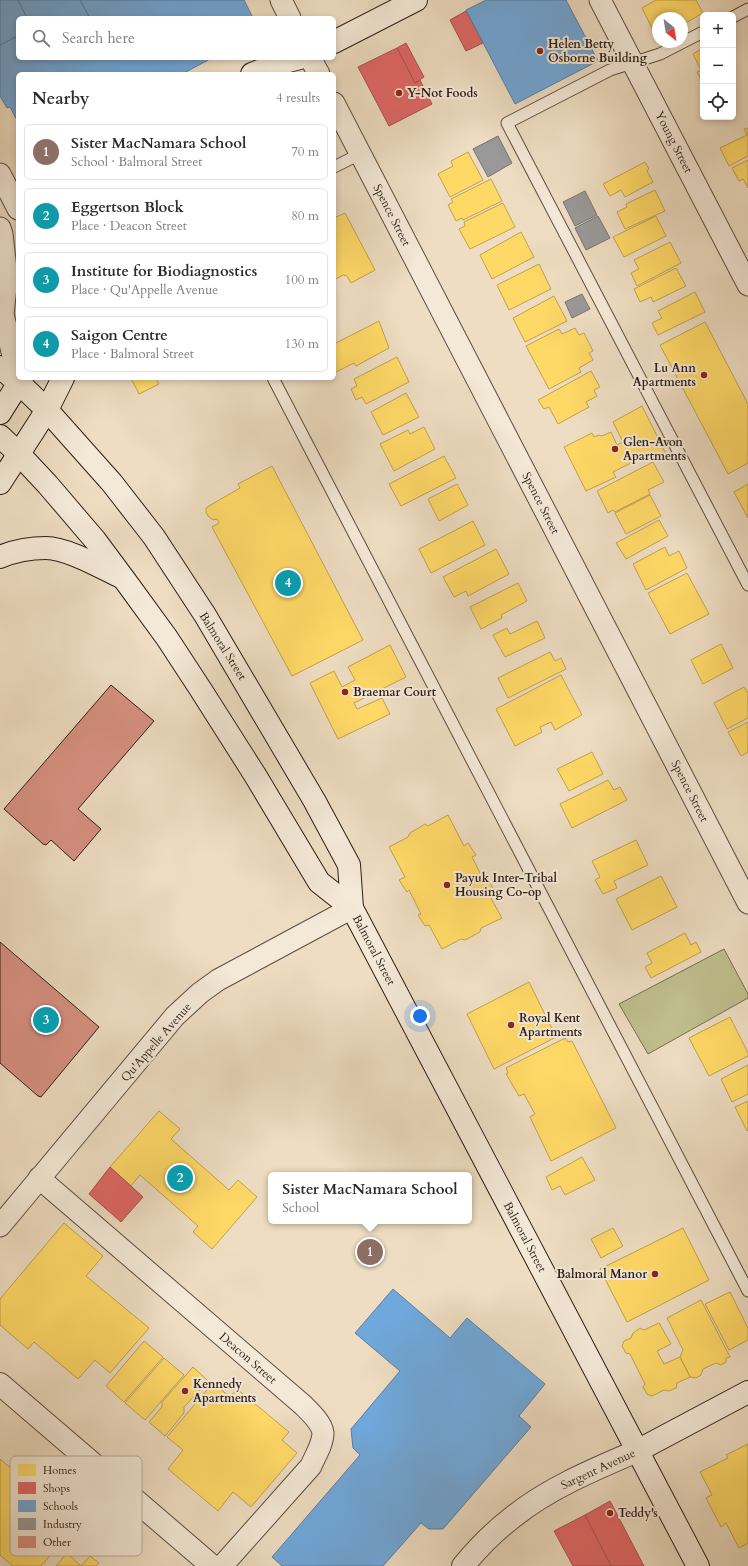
<!DOCTYPE html>
<html lang="en">
<head>
<meta charset="utf-8">
<style>
  :root { --surface:#fff; --page:#f2f2f3; --text:#2b2b33; --muted:#7c7c81; --line:#e1e1e2; --accent:#8f2418 }
  body { margin:0; font-family:Cardo,serif; background:var(--page); color:var(--text) }
  .controls { position:absolute; right:12px; top:12px; display:grid; overflow:hidden; border-radius:6px; box-shadow:0 2px 6px #0003 }
  .controls button { width:36px; height:36px; display:grid; place-items:center; padding:0; border:0; border-bottom:1px solid var(--line); background:var(--surface); color:var(--text); font:20px sans-serif }
  .compass { position:absolute; left:652px; top:12px; width:36px; height:36px; border-radius:50%; background:var(--surface); box-shadow:0 2px 6px #0003; rotate:150deg }
  .you { position:absolute; left:420px; top:1016px; width:14px; height:14px; margin:-10px; border:3px solid #fff; border-radius:50%; background:#1a73e8; box-shadow:0 0 0 6px #1a73e833 }
  .badge { display:grid; place-items:center; width:26px; height:26px; border-radius:50%; background:var(--accent); color:#fff; font-size:13px; font-weight:700 }
  .pin { position:absolute; translate:-50% -50%; border:2px solid #fff; box-shadow:0 1px 4px #0006 }
  .popup { position:absolute; left:268px; top:1172px; width:204px; height:52px; box-sizing:border-box; display:grid; place-content:center; border-radius:6px; background:var(--surface); filter:drop-shadow(0 1px 3px #0005); font-size:13px; white-space:nowrap; color:var(--muted) }
  .popup b { font-size:15px; color:var(--text) }
  .popup::after { content:''; position:absolute; left:50%; top:100%; margin-left:-8px; border:8px solid transparent; border-top-color:var(--surface) }
  .list { margin:0; padding:0; list-style:none }
  h2 { display:flex; justify-content:space-between; align-items:center; height:52px; margin:0; padding:0 16px; font-size:17px }
  h2 small { font-size:13px; font-weight:400; color:var(--muted) }
  .list li { display:grid; grid-template-columns:26px 1fr auto; gap:12px; align-items:center; box-sizing:border-box; height:56px; margin:0 8px 8px; padding:0 8px; border:1px solid var(--line); border-radius:6px }
  .list b { display:block; font-size:15px; white-space:nowrap }
  .list p { margin:0; font-size:13px; white-space:nowrap; color:var(--muted) }
  .list em { font-size:13px; font-style:normal; color:var(--muted) }
  .icon { flex:none; width:22px; height:22px; fill:none; stroke:currentColor; stroke-width:2; stroke-linecap:round; stroke-linejoin:round }
  .map { position:relative; flex:none; width:748px; height:1566px; overflow:hidden }
  .search { position:absolute; background:var(--surface); box-shadow:0 2px 6px #0003; left:16px; top:16px; width:320px; height:44px; display:flex; align-items:center; gap:10px; box-sizing:border-box; padding:0 14px; border-radius:6px; color:var(--muted); font-size:15px }
  .panel { position:absolute; background:var(--surface); box-shadow:0 2px 6px #0003; left:16px; top:72px; width:320px; height:308px; border-radius:6px }
  .map>svg:first-child { display:block }
</style>
</head>
<body>
<div class="map">
<svg width="748" height="1566" viewBox="0 0 748 1566">
  <rect width="100%" height="100%" fill="#eeddc2"/>
  <filter id="stains"><feTurbulence type="fractalNoise" baseFrequency=".005" numOctaves="4"/><feColorMatrix values="0 0 0 0 .2 0 0 0 0 .09 0 0 0 0 .02 0 0 0 .5 -.17"/></filter>
  <radialGradient id="worn" r=".72"><stop offset=".6" stop-color="#630" stop-opacity="0"/><stop offset="1" stop-color="#630" stop-opacity=".3"/></radialGradient>
  <!-- green -->
  <polygon fill="#c0bf8e" stroke="#766e52" points="724,949 748,994 748,998 648,1054 619,1004"/>
  <!-- homes -->
  <g fill="#ffd966" stroke="#c0a14e">
    <polygon points="656,0 696,0 703,13 682,25 682,18 658,18 657,38 642,8"/>
    <polygon points="703,48 703,83 697,72 701,70 693,54"/>
    <polygon points="748,128 748,156 729,166 720,148 747,135 744,129"/>
    <polygon points="468,152 483,180 450,197 438,174 453,166 451,161"/>
    <polygon points="748,160 748,188 743,179 739,181 732,168"/>
    <polygon points="645,162 649,169 647,171 653,182 625,197 621,190 610,196 603,184"/>
    <polygon points="491,179 502,201 463,220 462,218 456,221 448,205 453,202 451,199"/>
    <polygon points="655,190 665,211 625,229 617,212 627,207 626,204"/>
    <polygon points="503,203 515,227 470,249 459,229 465,226 464,222"/>
    <polygon points="345,213 375,270 351,283 347,276 343,275 334,280 334,218"/>
    <polygon points="656,216 666,236 624,257 613,237"/>
    <polygon points="521,232 534,257 492,279 480,255"/>
    <polygon points="670,242 681,263 637,286 631,273 639,269 634,260"/>
    <polygon points="539,264 551,289 509,310 497,285"/>
    <polygon points="676,268 686,286 653,302 651,297 640,302 634,289"/>
    <polygon points="695,292 705,312 658,335 652,323 662,318 658,311"/>
    <polygon points="554,296 567,321 525,342 513,318"/>
    <polygon points="379,321 389,348 356,366 354,363 334,373 334,344"/>
    <polygon points="705,322 748,404 748,463 728,474 660,345"/>
    <polygon points="575,328 579,335 584,333 593,351 589,353 593,360 579,368 581,372 549,389 526,346 559,329 562,334"/>
    <polygon points="397,357 409,382 366,404 362,397 356,400 351,389 357,386 354,379"/>
    <polygon points="591,371 600,387 594,390 597,396 586,402 589,407 558,424 549,407 544,409 538,400"/>
    <polygon points="131,378 158,378 156,379 159,384 139,394"/>
    <polygon points="406,393 419,417 383,435 371,412"/>
    <polygon points="642,406 665,452 643,462 641,458 613,472 616,477 586,491 564,447 592,433 594,437 599,435 602,436 611,432 617,445 623,442 613,422"/>
    <polygon points="424,427 435,449 394,471 380,444 408,430 410,434"/>
    <polygon points="444,456 456,478 401,506 389,484"/>
    <polygon points="653,462 664,482 648,490 650,494 615,512 613,510 608,513 597,491"/>
    <polygon points="272,466 363,640 292,676 212,527 219,523 217,519 213,520 208,516 206,512 206,508 209,506 240,488 238,484"/>
    <polygon points="457,484 468,505 439,521 428,499"/>
    <polygon points="748,484 748,518 734,492"/>
    <polygon points="650,495 661,516 626,534 615,513"/>
    <polygon points="659,520 668,536 626,559 616,543"/>
    <polygon points="473,521 485,545 431,573 419,549"/>
    <polygon points="665,547 669,556 679,551 687,568 646,590 633,564"/>
    <polygon points="496,549 509,574 468,596 466,591 454,597 443,577"/>
    <polygon points="687,573 709,614 670,634 648,593"/>
    <polygon points="518,583 527,601 501,615 502,618 481,629 470,607"/>
    <polygon points="537,621 545,638 505,657 493,635 507,628 510,634"/>
    <polygon points="721,644 733,668 703,684 691,660"/>
    <polygon points="390,645 406,677 354,703 357,709 382,698 390,714 338,739 310,683 334,671 342,687 355,680 348,667"/>
    <polygon points="550,652 555,661 561,658 566,669 508,698 498,678"/>
    <polygon points="561,675 582,715 555,730 551,722 540,727 542,732 515,746 496,709"/>
    <polygon points="744,687 748,693 748,718 727,729 714,703"/>
    <polygon points="748,722 748,752 741,756 728,732"/>
    <polygon points="592,752 603,774 569,791 557,769"/>
    <polygon points="608,780 614,790 620,787 627,800 572,828 560,804"/>
    <polygon points="448,815 464,846 468,843 476,855 472,857 484,881 488,880 494,890 488,893 502,918 481,928 480,932 465,940 461,939 442,949 429,925 425,926 418,915 421,914 409,890 407,892 399,880 405,877 389,847 408,837 410,833 425,824 428,826"/>
    <polygon points="636,840 648,865 614,881 617,888 603,894 595,880 600,877 592,861"/>
    <polygon points="661,876 677,907 632,930 616,899"/>
    <polygon points="685,933 691,945 696,942 701,952 651,978 645,967 652,963 647,953"/>
    <polygon points="529,982 556,1037 494,1069 467,1014"/>
    <polygon points="730,1017 748,1053 748,1056 709,1076 689,1038"/>
    <polygon points="565,1038 568,1042 572,1041 616,1128 551,1161 530,1117 535,1114 524,1094 519,1096 506,1074 508,1073 506,1068"/>
    <polygon points="748,1065 748,1094 732,1102 721,1079"/>
    <polygon points="748,1101 748,1130 747,1131 735,1107"/>
    <polygon points="159,1111 180,1129 171,1139 229,1190 238,1180 257,1197 212,1249 193,1232 198,1226 140,1175 131,1186 110,1167"/>
    <polygon points="582,1157 595,1180 565,1195 560,1186 552,1190 546,1177"/>
    <polygon points="64,1223 103,1256 86,1276 149,1328 110,1373 95,1360 78,1379 34,1342 28,1349 0,1325 0,1299"/>
    <polygon points="613,1228 623,1246 601,1258 591,1239"/>
    <polygon points="683,1228 709,1280 627,1322 600,1269"/>
    <polygon points="730,1292 748,1328 748,1340 729,1350 705,1304"/>
    <polygon points="701,1300 730,1357 726,1358 726,1362 721,1365 716,1363 703,1369 701,1375 696,1378 690,1377 680,1357 683,1350 667,1318"/>
    <polygon points="659,1323 671,1344 657,1351 664,1364 680,1357 690,1377 677,1383 676,1388 669,1391 664,1390 652,1396 647,1394 643,1387 645,1384 630,1354 626,1353 622,1346 624,1341 631,1338 633,1333 640,1328 644,1330"/>
    <polygon points="144,1341 163,1357 124,1402 106,1386"/>
    <polygon points="164,1358 184,1375 145,1420 125,1403"/>
    <polygon points="193,1367 208,1381 184,1407 184,1413 165,1436 149,1422 162,1407 162,1402"/>
    <polygon points="213,1383 230,1397 237,1389 289,1432 282,1440 297,1453 251,1507 233,1492 218,1511 168,1469 183,1450 167,1437"/>
    <polygon points="748,1444 748,1543 739,1548 726,1523 721,1527 706,1498 712,1495 700,1472 728,1458 726,1455"/>
    <polygon points="0,1459 77,1524 41,1566 13,1566 0,1555"/>
    <polygon points="67,1553 81,1566 90,1556 99,1563 96,1566 56,1566"/>
  </g>
  <!-- shops -->
  <g fill="#e06666" stroke="#aa504e">
    <polygon points="466,11 483,43 466,51 450,20"/>
    <polygon points="406,43 424,77 415,83 397,48"/>
    <polygon points="397,48 415,83 420,80 432,104 389,126 358,67"/>
    <polygon points="110,1167 143,1197 121,1222 89,1194"/>
    <polygon points="610,1501 644,1566 611,1566 585,1515"/>
    <polygon points="585,1515 611,1566 573,1566 554,1531"/>
  </g>
  <!-- schools -->
  <g fill="#6fa8dc" stroke="#5b7ea1">
    <polygon points="0,0 18,0 27,18 18,18 18,36 0,45"/>
    <polygon points="18,0 80,0 90,18 27,18"/>
    <polygon points="80,0 244,0 252,16 251,18 90,18"/>
    <polygon points="486,0 566,0 598,61 515,104 466,10"/>
    <polygon points="18,36 18,58 212,58 182,74 18,74 18,122 10,107 7,108 0,96 0,45"/>
    <polygon points="393,1289 450,1338 467,1318 545,1384 519,1416 531,1427 443,1529 429,1529 421,1523 383,1566 282,1566 272,1557 360,1455 353,1448 351,1429 400,1371 355,1333"/>
  </g>
  <!-- industry -->
  <g fill="#999" stroke="#787472">
    <polygon points="498,136 512,163 488,177 473,149"/>
    <polygon points="585,191 597,215 575,226 563,202"/>
    <polygon points="598,216 610,238 586,250 575,228"/>
    <polygon points="582,294 590,309 572,318 565,302"/>
  </g>
  <!-- building -->
  <g fill="#d69081" stroke="#2c1d17">
    <polygon points="111,685 154,721 78,809 101,829 74,861 51,840 46,845 43,844 4,809"/>
    <polygon points="0,942 99,1027 41,1097 38,1096 0,1063"/>
  </g>
  <g fill="none" stroke-linecap="round" stroke-linejoin="round">
    <!-- service casing -->
    <g stroke="#5c4d42" stroke-width="13">
      <g id="service">
        <polyline points="733,17 748,9"/>
        <polyline points="703,32 660,54 610,70 507,123 748,585"/>
        <polyline points="334,167 360,154"/>
        <polyline points="273,378 748,1291"/>
      </g>
    </g>
    <!-- minor casing -->
    <g stroke="#5c4d42" stroke-width="23">
      <g id="minor">
        <polyline points="281,0 290,18"/>
        <polyline points="600,0 748,285"/>
        <polyline points="310,58 319,74"/>
        <polyline points="334,103 748,903"/>
        <polyline points="0,174 18,209"/>
        <polyline points="0,228 2,234 7,278 3,314 18,377"/>
        <path d="M39,1178l264,227c7,7 19,18 20,28 0,11 -8,23 -12,33l-89,100"/>
        <polyline points="0,1226 175,1016 200,993 218,980 352,908"/>
      </g>
    </g>
    <!-- tertiary casing -->
    <g stroke="#5c4d42" stroke-width="24">
      <g id="tertiary">
        <polyline points="0,1384 212,1566"/>
        <path d="M463,1566c14,-17 33,-36 50,-49 36,-29 82,-48 124,-66"/>
      </g>
    </g>
    <!-- secondary casing -->
    <g stroke="#2c1d17" stroke-width="24">
      <g id="secondary">
        <polyline points="334,42 416,0"/>
        <polyline points="252,74 277,64 300,58"/>
        <polyline points="0,367 19,383 47,410 112,483 154,537 205,615 314,800 349,865 352,908"/>
        <polyline points="0,413 22,378"/>
        <polyline points="0,436 19,454 48,485 95,540 124,579 167,638 201,690 255,775 319,882 352,908 698,1566"/>
        <polyline points="0,483 47,410 63,378"/>
        <path d="M0,557c14,-6 30,-9 46,-9 21,0 56,20 75,29"/>
        <polyline points="637,1451 748,1392"/>
      </g>
    </g>
    <!-- service -->
    <use href="#service" stroke="#f4e9d7" stroke-width="11"/>
    <!-- minor -->
    <use href="#minor" stroke="#f4e9d7" stroke-width="21"/>
    <!-- tertiary -->
    <use href="#tertiary" stroke="#f4e9d7" stroke-width="22"/>
    <!-- secondary -->
    <use href="#secondary" stroke="#f4e9d7" stroke-width="22"/>
  </g>
  <!-- markers -->
  <g fill="#8f2418" stroke="#f4e9d7" stroke-width="1.5">
    <circle cx="540" cy="51" r="4"/>
    <circle cx="399" cy="93" r="4"/>
    <circle cx="704" cy="375" r="4"/>
    <circle cx="615" cy="449" r="4"/>
    <circle cx="345" cy="692" r="4"/>
    <circle cx="447" cy="885" r="4"/>
    <circle cx="511" cy="1025" r="4"/>
    <circle cx="655" cy="1274" r="4"/>
    <circle cx="185" cy="1391" r="4"/>
    <circle cx="610" cy="1513" r="4"/>
  </g>
  <g text-anchor="middle" stroke-width="4" stroke-linejoin="round" paint-order="stroke">
    <!-- poi labels -->
    <g font-size="12" font-weight="bold" fill="#2c1d17" stroke="#f4e9d7" text-anchor="start">
      <text x="548" y="48">Helen Betty<tspan x="548" dy="14">Osborne Building</tspan></text>
      <text x="407" y="97">Y-Not Foods</text>
      <text x="696" y="372" text-anchor="end">Lu Ann<tspan x="696" dy="14">Apartments</tspan></text>
      <text x="623" y="446">Glen-Avon<tspan x="623" dy="14">Apartments</tspan></text>
      <text x="353" y="696">Braemar Court</text>
      <text x="455" y="882">Payuk Inter-Tribal<tspan x="455" dy="14">Housing Co-op</tspan></text>
      <text x="519" y="1022">Royal Kent<tspan x="519" dy="14">Apartments</tspan></text>
      <text x="647" y="1278" text-anchor="end">Balmoral Manor</text>
      <text x="193" y="1388">Kennedy<tspan x="193" dy="14">Apartments</tspan></text>
      <text x="618" y="1517">Teddy's</text>
    </g>
    <!-- street labels -->
    <g font-size="12" fill="#2c1d17" stroke="#f4e9d7">
      <text transform="translate(674 142) rotate(63)" y="4">Young Street</text>
      <text transform="translate(392 215) rotate(63)" y="4">Spence Street</text>
      <text transform="translate(541 503) rotate(63)" y="4">Spence Street</text>
      <text transform="translate(223 646) rotate(58)" y="4">Balmoral Street</text>
      <text transform="translate(690 791) rotate(63)" y="4">Spence Street</text>
      <text transform="translate(374 950) rotate(62)" y="4">Balmoral Street</text>
      <text transform="translate(156 1042) rotate(-49)" y="4">Qu'Appelle Avenue</text>
      <text transform="translate(525 1237) rotate(62)" y="4">Balmoral Street</text>
      <text transform="translate(248 1358) rotate(41)" y="4">Deacon Street</text>
      <text transform="translate(598 1469) rotate(-25)" y="4">Sargent Avenue</text>
    </g>
  </g>
  <!-- legend -->
  <rect x="10" y="1456" width="132" height="100" rx="6" fill="#f4e9d7" stroke="#b8ac9d" stroke-width="1"/>
  <rect x="18" y="1464" width="18" height="12" fill="#ffd966"/>
  <rect x="18" y="1482" width="18" height="12" fill="#e06666"/>
  <rect x="18" y="1500" width="18" height="12" fill="#6fa8dc"/>
  <rect x="18" y="1518" width="18" height="12" fill="#999"/>
  <rect x="18" y="1536" width="18" height="12" fill="#d69081"/>
  <g font-size="11" fill="#2c1d17">
    <text x="43" y="1474">Homes</text>
    <text x="43" y="1492">Shops</text>
    <text x="43" y="1510">Schools</text>
    <text x="43" y="1528">Industry</text>
    <text x="43" y="1546">Other</text>
  </g>
  <rect width="100%" height="100%" filter="url(#stains)"/>
  <rect width="100%" height="100%" fill="url(#worn)"/>
</svg>
<div class="controls">
<button>+</button>
<button>−</button>
<button><svg class="icon" aria-label="locate" viewBox="0 0 24 24"><circle cx="12" cy="12" r="6"/><path d="M12 2v4M12 18v4M2 12h4M18 12h4"/></svg></button>
</div>
<svg class="compass" viewBox="-18 -18 36 36"><path d="M0-13l5 13h-10z" fill="#e53935"/><path d="M0 13l5-13h-10z" fill="#7c7c81"/></svg>
<div class="you"></div>
<div class="pin badge" style="left:370px;top:1252px;background:#8d6e63">1</div>
<div class="popup"><b>Sister MacNamara School</b>School</div>
<div class="pin badge" style="left:180px;top:1178px;background:#0f9aa8">2</div>
<div class="pin badge" style="left:46px;top:1020px;background:#0f9aa8">3</div>
<div class="pin badge" style="left:288px;top:583px;background:#0f9aa8">4</div>
<div class="search"><svg class="icon" aria-label="search" viewBox="0 0 24 24"><circle cx="10" cy="10" r="6"/><path d="M15 15l6 6"/></svg>Search here</div>
<section class="panel">
<h2>Nearby<small>4 results</small></h2>
<ul class="list">
<li><span class="badge" style="background:#8d6e63">1</span><div><b>Sister MacNamara School</b><p>School · Balmoral Street</p></div><em>70 m</em></li>
<li><span class="badge" style="background:#0f9aa8">2</span><div><b>Eggertson Block</b><p>Place · Deacon Street</p></div><em>80 m</em></li>
<li><span class="badge" style="background:#0f9aa8">3</span><div><b>Institute for Biodiagnostics</b><p>Place · Qu'Appelle Avenue</p></div><em>100 m</em></li>
<li><span class="badge" style="background:#0f9aa8">4</span><div><b>Saigon Centre</b><p>Place · Balmoral Street</p></div><em>130 m</em></li>
</ul>
</section>
</div>
</body>
</html>
